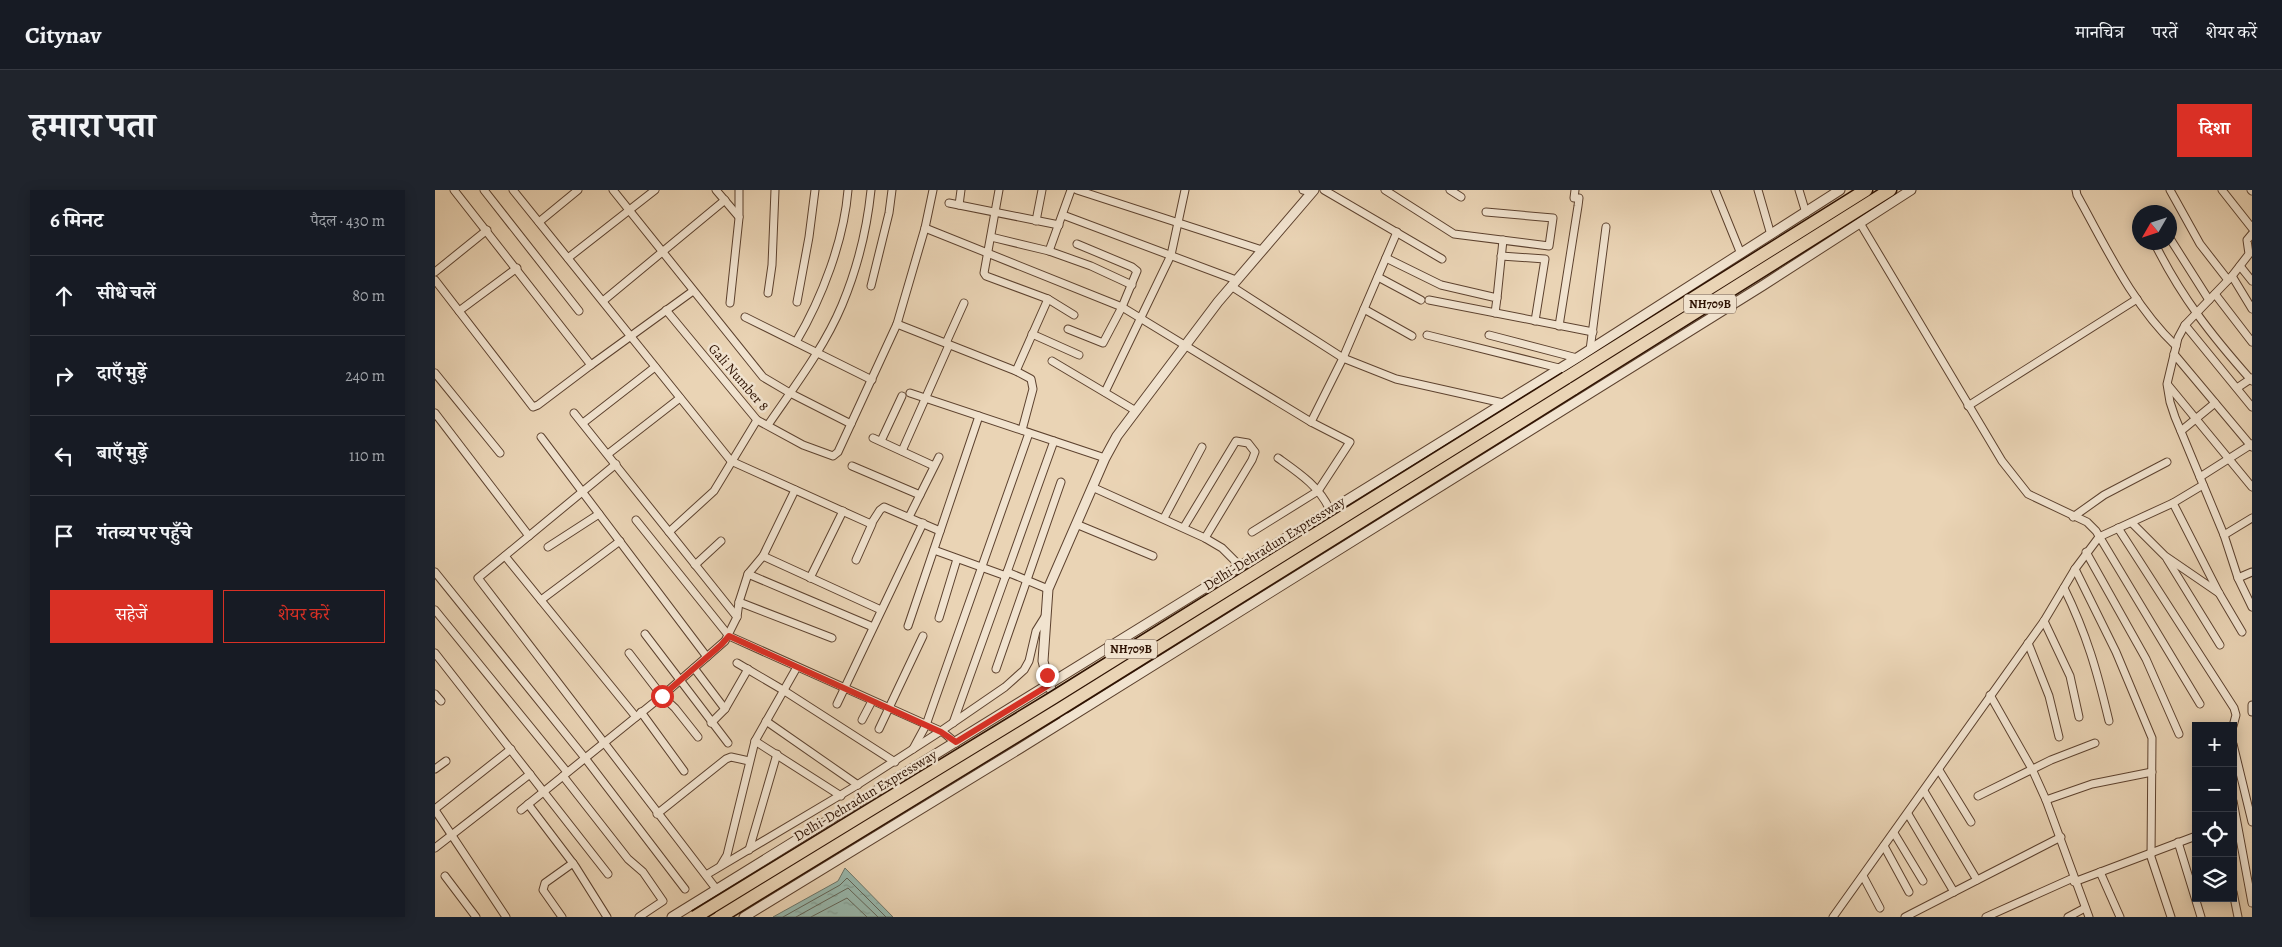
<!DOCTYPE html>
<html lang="hi">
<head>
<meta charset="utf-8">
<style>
  :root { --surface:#171b24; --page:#20242c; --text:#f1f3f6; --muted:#9ea1a6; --line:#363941; --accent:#d93025 }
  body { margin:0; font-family:Alegreya,"Noto Serif Devanagari",serif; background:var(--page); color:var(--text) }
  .controls { position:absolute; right:15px; bottom:15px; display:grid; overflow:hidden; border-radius:0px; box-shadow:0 2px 12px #0003 }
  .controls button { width:45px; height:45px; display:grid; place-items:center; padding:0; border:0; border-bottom:1px solid var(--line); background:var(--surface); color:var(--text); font:25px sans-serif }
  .compass { position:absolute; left:1697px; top:15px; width:45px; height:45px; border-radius:50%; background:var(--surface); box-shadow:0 2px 12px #0003; rotate:231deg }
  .stop { position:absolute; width:15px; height:15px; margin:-11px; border:4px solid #d93025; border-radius:50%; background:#fff }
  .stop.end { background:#d93025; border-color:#fff; box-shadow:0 1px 5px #0008 }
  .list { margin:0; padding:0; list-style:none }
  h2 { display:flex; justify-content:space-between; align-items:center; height:65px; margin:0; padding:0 20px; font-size:21px }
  h2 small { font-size:16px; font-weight:400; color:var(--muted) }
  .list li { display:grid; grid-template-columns:32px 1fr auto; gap:15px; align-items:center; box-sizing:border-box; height:80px; padding:0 20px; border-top:1px solid var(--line) }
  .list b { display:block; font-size:19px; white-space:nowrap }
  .list em { font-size:16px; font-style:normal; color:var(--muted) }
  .actions { display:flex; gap:10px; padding:15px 20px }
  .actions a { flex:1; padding:11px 0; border:1px solid var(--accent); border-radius:0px; text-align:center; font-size:18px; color:var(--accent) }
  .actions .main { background:var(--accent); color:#fff }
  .icon { flex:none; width:28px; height:28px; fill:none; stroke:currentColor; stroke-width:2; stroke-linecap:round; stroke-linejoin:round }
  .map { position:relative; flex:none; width:1817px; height:727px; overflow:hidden; border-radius:0px }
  header { display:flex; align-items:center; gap:30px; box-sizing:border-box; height:70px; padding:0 25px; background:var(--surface); border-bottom:1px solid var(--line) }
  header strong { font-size:24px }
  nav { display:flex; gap:28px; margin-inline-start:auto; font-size:18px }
  .intro { display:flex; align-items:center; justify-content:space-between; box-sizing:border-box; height:120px; padding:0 30px }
  h1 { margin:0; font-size:35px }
  .button { padding:12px 22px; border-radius:0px; background:var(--accent); color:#fff; font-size:18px; font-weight:700 }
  main { display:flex; gap:30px; padding:0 30px }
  aside { flex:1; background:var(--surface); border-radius:0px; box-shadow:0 2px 12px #0003 }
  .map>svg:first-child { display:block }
</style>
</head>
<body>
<header>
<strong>Citynav</strong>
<nav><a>मानचित्र</a><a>परतें</a><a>शेयर करें</a></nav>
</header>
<div class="intro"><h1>हमारा पता</h1><a class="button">दिशा</a></div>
<main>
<aside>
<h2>6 मिनट<small>पैदल · 430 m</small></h2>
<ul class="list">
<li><svg class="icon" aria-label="ahead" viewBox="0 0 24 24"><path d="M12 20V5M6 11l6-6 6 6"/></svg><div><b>सीधे चलें</b></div><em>80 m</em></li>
<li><svg class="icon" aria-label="right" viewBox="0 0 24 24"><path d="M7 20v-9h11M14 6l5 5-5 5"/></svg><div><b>दाएँ मुड़ें</b></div><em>240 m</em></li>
<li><svg class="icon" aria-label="left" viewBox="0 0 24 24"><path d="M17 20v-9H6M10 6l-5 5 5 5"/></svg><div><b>बाएँ मुड़ें</b></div><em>110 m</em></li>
<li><svg class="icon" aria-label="arrive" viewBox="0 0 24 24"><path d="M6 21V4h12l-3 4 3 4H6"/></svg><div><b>गंतव्य पर पहुँचे</b></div></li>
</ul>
<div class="actions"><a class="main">सहेजें</a><a>शेयर करें</a></div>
</aside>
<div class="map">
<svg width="1817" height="727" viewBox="0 0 1817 727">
  <defs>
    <pattern id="water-ripples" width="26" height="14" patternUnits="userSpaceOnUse" patternTransform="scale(1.25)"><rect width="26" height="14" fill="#98b8ad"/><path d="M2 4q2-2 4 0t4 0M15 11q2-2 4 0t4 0" fill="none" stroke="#839d93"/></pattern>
  </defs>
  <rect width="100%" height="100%" fill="#ead4b5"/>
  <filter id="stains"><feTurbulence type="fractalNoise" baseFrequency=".004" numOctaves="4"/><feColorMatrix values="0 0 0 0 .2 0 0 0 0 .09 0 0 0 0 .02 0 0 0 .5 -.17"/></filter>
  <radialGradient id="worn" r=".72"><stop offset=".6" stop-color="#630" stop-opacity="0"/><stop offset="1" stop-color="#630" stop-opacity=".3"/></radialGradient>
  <!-- water -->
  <polygon fill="url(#water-ripples)" stroke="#6e7669" points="410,678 458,727 338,727 403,691"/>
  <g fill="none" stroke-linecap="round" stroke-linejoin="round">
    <!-- shore -->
    <g stroke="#636558" stroke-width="1">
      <polyline points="348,727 405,695 412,688 451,727"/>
      <polyline points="361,727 413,698 443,727"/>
      <polyline points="376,727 412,708 432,727"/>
    </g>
    <!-- minor casing -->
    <g stroke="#5d422f" stroke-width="9">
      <g id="minor">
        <polyline points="49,0 144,121"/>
        <polyline points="78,0 296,271 436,334 445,320 449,317 505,341"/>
        <polyline points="178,0 328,187 355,203 416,234"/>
        <polyline points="281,0 304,27"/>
        <polyline points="564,0 549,83 551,86 613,109 639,125"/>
        <polyline points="642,0 827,60"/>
        <polyline points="868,0 877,2"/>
        <polyline points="889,0 1007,69"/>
        <polyline points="950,0 1019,44 1114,56 1118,28 1051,22"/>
        <polyline points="1015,0 1026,7"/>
        <polyline points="1280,0 1306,64"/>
        <polyline points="1323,0 1336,45"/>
        <polyline points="1364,0 1371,23"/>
        <path d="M1641,0l1,5c29,52 55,109 99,151"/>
        <polyline points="1735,0 1765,54 1793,90"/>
        <polyline points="1787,0 1817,38"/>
        <polyline points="1816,0 1817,1"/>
        <polyline points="514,13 624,35"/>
        <polyline points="524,15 526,0"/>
        <polyline points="628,25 801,90"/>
        <polyline points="601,31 607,0"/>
        <polyline points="104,32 143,0"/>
        <polyline points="1425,33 1567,271 1593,304 1652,332 1661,341 1765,514"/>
        <polyline points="490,38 687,117 876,232 915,252 883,301 817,342"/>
        <polyline points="1817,44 1812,50 1814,64 1797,86 1750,135 1743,148 1732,194 1735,212 1740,227 1789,345 1803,388 1817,417"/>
        <polyline points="556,47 614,61 656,76 697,95"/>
        <polyline points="1734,47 1774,110"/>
        <path d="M1719,52c27,55 58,94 98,139"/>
        <polyline points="614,61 636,0"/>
        <polyline points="1066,66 1110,69 1100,131"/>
        <polyline points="133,68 220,0"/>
        <polyline points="951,68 1006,95 1062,108 1060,123"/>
        <polyline points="1805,76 1817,91"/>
        <polyline points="0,82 52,40"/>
        <polyline points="1797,86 1817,119"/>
        <polyline points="943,87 986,110"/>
        <polyline points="0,90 98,217 103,215 156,175 19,0"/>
        <polyline points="436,96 454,23 457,0"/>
        <polyline points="796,96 908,168 961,189 1068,213"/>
        <polyline points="333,103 337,75 340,0"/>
        <polyline points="1780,104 1817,152"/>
        <polyline points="1062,108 1068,50"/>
        <polyline points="994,110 1158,142"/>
        <polyline points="168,111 290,10"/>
        <polyline points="362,112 374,47 380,0"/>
        <polyline points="295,113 304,28 304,0"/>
        <polyline points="929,119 977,146"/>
        <polyline points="231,120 322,230 368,255 398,266 403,262 462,134 490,38 498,0"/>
        <polyline points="24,121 82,78"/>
        <polyline points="310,127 437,190"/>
        <polyline points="462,134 581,181 596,189 598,199 587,240"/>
        <polyline points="1750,135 1817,217"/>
        <polyline points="1124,136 1143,16 1144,8 1139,8 1140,0"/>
        <polyline points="633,139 668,153 687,117 702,81 697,77 642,54"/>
        <polyline points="597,144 644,165"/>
        <polyline points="992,145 1124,178"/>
        <polyline points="1054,145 1142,168"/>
        <path d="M361,152c26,-44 48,-102 52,-152"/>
        <polyline points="511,153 529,113"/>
        <polyline points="1155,160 1171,37"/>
        <polyline points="1739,164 1817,257"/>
        <polyline points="617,171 701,221"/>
        <polyline points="156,175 258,101"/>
        <polyline points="581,181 613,109"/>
        <polyline points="0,183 65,263"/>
        <polyline points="1733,195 1817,297"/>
        <polyline points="1802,198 1817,188"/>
        <polyline points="670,202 736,65 750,0"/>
        <polyline points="475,203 670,268"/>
        <polyline points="1533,216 1702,109"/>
        <polyline points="0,223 94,346"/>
        <polyline points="139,223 302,427"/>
        <polyline points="876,232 908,168 962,42"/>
        <polyline points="148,233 220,177"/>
        <path d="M333,235c26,-38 56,-77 74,-120 15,-36 25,-76 29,-115"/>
        <polyline points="1746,241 1780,213"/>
        <polyline points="106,247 272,467"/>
        <polyline points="438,248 499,276"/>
        <polyline points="446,251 467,206"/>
        <polyline points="467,261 514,155"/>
        <polyline points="173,264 245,208"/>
        <path d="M843,268c21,15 41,28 52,52"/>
        <polyline points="181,274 43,388 282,700"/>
        <polyline points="417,276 485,305"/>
        <polyline points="1765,287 1817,254"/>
        <polyline points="657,297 770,348 787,358 805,376"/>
        <polyline points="1738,313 1784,403 1807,442"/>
        <polyline points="474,327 504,267"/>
        <polyline points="1638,327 1669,305 1732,272"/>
        <polyline points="729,328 767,257"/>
        <polyline points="201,330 294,446 508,542 521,553"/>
        <polyline points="1697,333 1730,366 1784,403"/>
        <polyline points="641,334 718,366"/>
        <polyline points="749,337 801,251 813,253 820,262 817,270 770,348"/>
        <polyline points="1683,338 1799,518 1801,525 1798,536"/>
        <polyline points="234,342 279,301 322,230"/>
        <polyline points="1789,345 1817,328"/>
        <polyline points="113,357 164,324"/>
        <polyline points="499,360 571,386"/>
        <polyline points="1651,362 1711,469 1744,544"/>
        <polyline points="70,366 201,527"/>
        <polyline points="328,366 446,420"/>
        <polyline points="1732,369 1785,455"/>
        <polyline points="421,370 437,334"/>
        <polyline points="260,375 286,351"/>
        <polyline points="1640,379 1681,462 1717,548 1716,667 1736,727"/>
        <polyline points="0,382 150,568 250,699"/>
        <polyline points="572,382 613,399"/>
        <polyline points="313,384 438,437"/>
        <polyline points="375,388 408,321"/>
        <polyline points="1803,388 1817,382"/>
        <path d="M1629,398c23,47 33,83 45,133"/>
        <polyline points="106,410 185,351"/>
        <polyline points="304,412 397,448"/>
        <polyline points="0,420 132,582"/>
        <polyline points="504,428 522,369"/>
        <polyline points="1609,431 1635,486 1644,527"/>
        <polyline points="473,436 544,226"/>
        <polyline points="210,444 293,553"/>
        <polyline points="1593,453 1614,506 1624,547"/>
        <polyline points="0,463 173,684"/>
        <polyline points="194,463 227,506 240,518 263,547"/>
        <polyline points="302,473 348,500 460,572"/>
        <polyline points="259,478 290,519"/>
        <polyline points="561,479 626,292"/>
        <polyline points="0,504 6,511"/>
        <polyline points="1555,505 1597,579 1611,610 1654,727"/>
        <polyline points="402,514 488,333"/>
        <polyline points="1817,515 1817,522"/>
        <polyline points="206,522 249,581"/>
        <polyline points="427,530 437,511"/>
        <polyline points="331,531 423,595"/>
        <polyline points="276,533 290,519 313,479"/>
        <polyline points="518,533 619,251"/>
        <polyline points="444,539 488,446"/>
        <polyline points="320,551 406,606"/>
        <polyline points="1798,554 1817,632"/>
        <polyline points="478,559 491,535 594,243"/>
        <polyline points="0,579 11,571"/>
        <polyline points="1504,580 1536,632"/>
        <polyline points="128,586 193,669 208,682 228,711 204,727"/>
        <polyline points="1489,601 1542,690"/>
        <polyline points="1543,606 1616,570 1660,553"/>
        <polyline points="1611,610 1657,594 1717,582"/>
        <polyline points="1798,611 1817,713"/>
        <polyline points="93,614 140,676 172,727"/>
        <polyline points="0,619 76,559"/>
        <polyline points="0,620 71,727"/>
        <polyline points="86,620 227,506 290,451 302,427 304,412 313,384 328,366 360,300"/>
        <polyline points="222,624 291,569 296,567 314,571"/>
        <polyline points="1473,624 1519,702"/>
        <polyline points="1459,643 1488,691"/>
        <polyline points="1743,652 1766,727"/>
        <polyline points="1449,656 1474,702"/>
        <polyline points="0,658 95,584"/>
        <polyline points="314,660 342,564"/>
        <polyline points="286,675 292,665 320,551 362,477"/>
        <polyline points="1665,682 1685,727"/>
        <polyline points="271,685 419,597 506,541 570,497 589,480 594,471 601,441 611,425"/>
        <polyline points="10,686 41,727"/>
        <polyline points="1428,686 1445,718"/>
        <polyline points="1639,692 1761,646"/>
        <polyline points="1798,702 1803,727"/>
        <polyline points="127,727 108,700 110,693 138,673"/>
        <polyline points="1398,727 1609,431 1640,379 1664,347 1738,313 1768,295"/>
        <polyline points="1470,727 1626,647"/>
        <polyline points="1551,727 1638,688"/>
        <polyline points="1633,727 1650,718"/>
      </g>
    </g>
    <!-- tertiary casing -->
    <g stroke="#5d422f" stroke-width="11">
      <g id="tertiary">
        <polyline points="628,524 614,495 608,471 613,399 670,268 682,246 783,112 879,0"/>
        <polyline points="237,727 1142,168 1405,0"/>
        <polyline points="309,727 584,559 1327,96 1476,0"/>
      </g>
    </g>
    <!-- motorway casing -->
    <g stroke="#2e1202" stroke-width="15">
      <g id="motorway">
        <polyline points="1131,188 1431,0"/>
        <polyline points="1138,199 1455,0"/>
      </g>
    </g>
    <!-- minor -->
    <use href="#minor" stroke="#f1e3cf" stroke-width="7"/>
    <!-- tertiary -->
    <use href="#tertiary" stroke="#f1e3cf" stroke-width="9"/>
    <!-- motorway -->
    <use href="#motorway" stroke="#ead4b5" stroke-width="12"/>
    <!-- motorway-bridge casing -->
    <g stroke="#2e1202" stroke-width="15" stroke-linecap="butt">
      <g id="motorway-bridge">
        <polyline points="260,727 618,508 1131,188"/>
        <polyline points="285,727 625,519 1138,199"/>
      </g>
    </g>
    <!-- motorway-bridge -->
    <use href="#motorway-bridge" stroke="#ead4b5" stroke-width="12"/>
  </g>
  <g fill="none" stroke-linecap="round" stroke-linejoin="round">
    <!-- route -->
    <polyline stroke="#d93025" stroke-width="6" points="227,506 286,455 294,446 506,542 521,552 614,495 612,485"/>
  </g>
  <g text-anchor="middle" stroke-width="5" stroke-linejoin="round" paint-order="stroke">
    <!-- shield labels -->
    <g fill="#f1e3cf" stroke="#685140" stroke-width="1">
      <rect x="1249" y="104.5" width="52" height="19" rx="4"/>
      <rect x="670" y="449.5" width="52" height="19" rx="4"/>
    </g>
    <g font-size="12" font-weight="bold" fill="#2e1202">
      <text x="1275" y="118">NH709B</text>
      <text x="696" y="463">NH709B</text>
    </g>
    <!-- street labels -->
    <g font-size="14" fill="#2e1202" stroke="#f1e3cf">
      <text transform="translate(304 187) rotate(49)" y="5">Gali Number 8</text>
      <text transform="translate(839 353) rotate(-32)" y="5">Delhi-Dehradun Expressway</text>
      <text transform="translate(430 605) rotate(-31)" y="5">Delhi-Dehradun Expressway</text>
    </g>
  </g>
  <rect width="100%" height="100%" filter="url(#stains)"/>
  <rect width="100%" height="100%" fill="url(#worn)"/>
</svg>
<div class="controls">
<button>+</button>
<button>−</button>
<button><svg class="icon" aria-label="locate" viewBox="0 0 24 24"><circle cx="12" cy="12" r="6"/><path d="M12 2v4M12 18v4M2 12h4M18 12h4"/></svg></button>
<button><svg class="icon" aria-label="layers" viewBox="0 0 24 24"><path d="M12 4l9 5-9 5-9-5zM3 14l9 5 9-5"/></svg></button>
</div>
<svg class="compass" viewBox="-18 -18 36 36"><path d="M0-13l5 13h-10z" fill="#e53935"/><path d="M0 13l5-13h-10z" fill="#9ea1a6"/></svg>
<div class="stop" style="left:227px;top:506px"></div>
<div class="stop end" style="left:612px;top:485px"></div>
</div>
</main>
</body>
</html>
